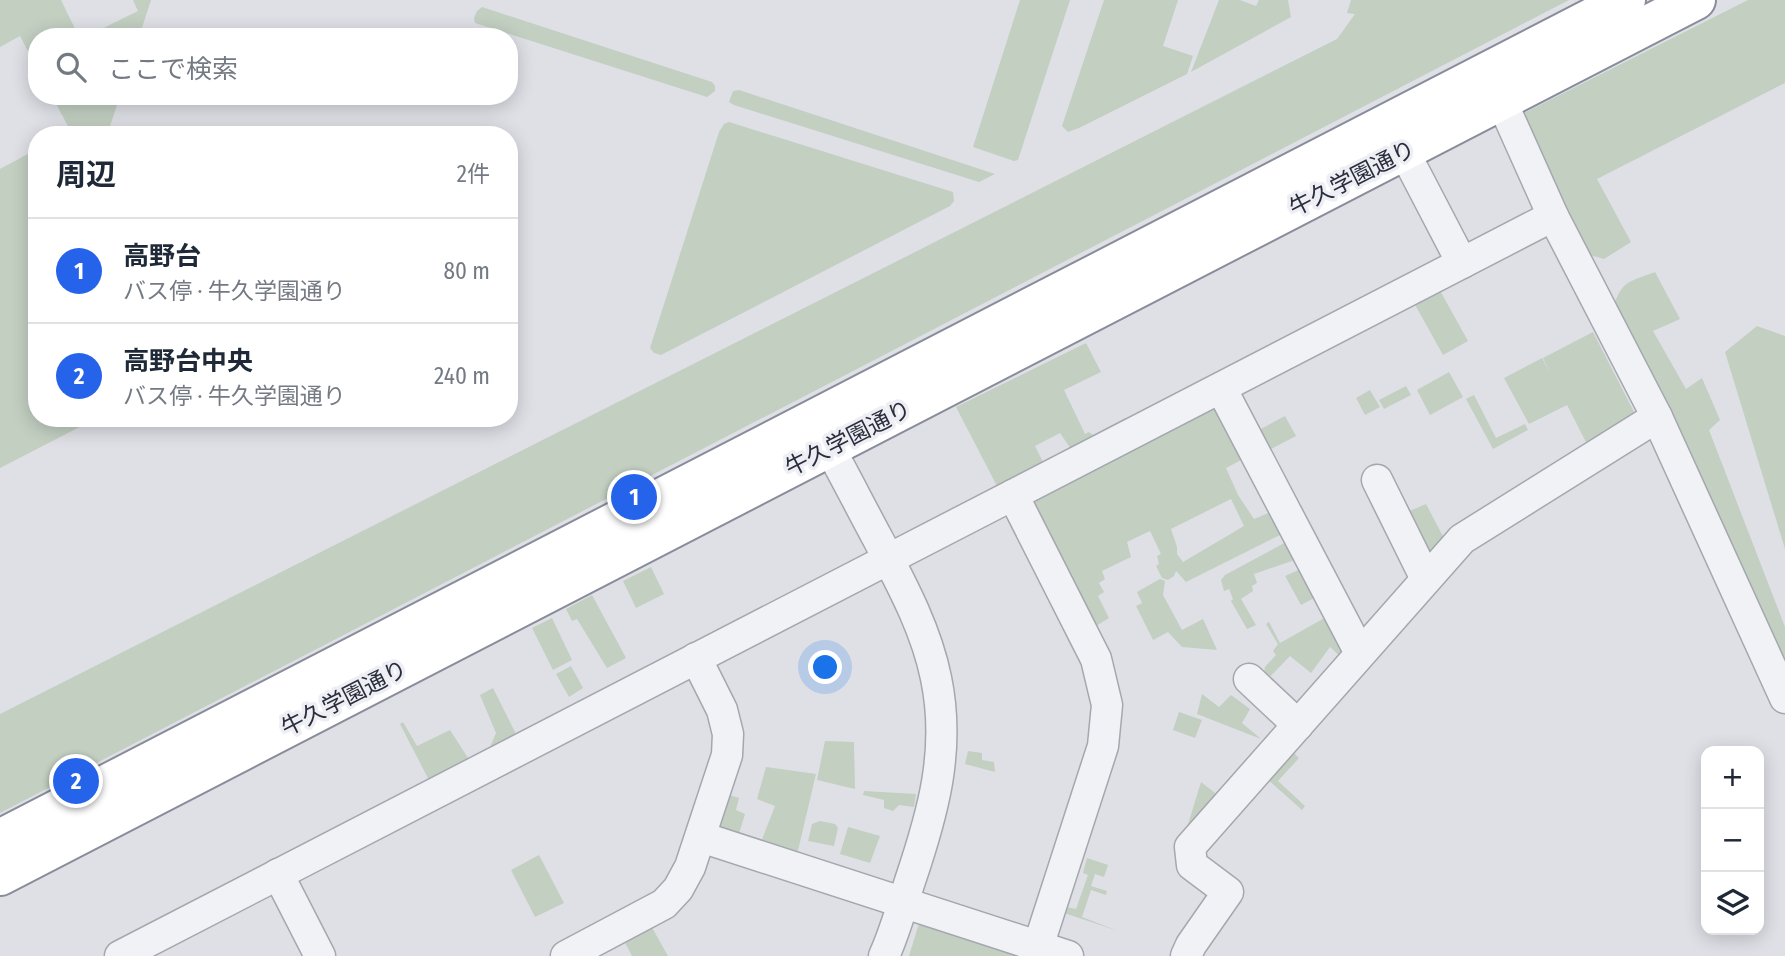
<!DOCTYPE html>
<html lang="ja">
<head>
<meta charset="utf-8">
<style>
  :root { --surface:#fff; --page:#f6f6f7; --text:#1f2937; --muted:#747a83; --line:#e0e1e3; --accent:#2563eb }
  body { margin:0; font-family:"Fira Sans Condensed","Noto Sans JP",sans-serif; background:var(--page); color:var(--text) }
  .controls { position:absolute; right:21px; bottom:21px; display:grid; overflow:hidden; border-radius:14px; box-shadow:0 4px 18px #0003 }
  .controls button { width:63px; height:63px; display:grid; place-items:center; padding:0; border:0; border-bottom:2px solid var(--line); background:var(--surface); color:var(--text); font:35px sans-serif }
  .you { position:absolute; left:826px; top:668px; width:24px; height:24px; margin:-18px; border:5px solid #fff; border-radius:50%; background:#1a73e8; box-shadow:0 0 0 10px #1a73e833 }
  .badge { display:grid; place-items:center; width:46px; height:46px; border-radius:50%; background:var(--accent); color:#fff; font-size:23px; font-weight:700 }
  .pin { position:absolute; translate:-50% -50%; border:4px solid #fff; box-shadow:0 2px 7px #0006 }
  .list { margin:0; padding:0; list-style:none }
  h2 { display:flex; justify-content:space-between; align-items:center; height:91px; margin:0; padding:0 28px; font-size:30px }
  h2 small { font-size:23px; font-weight:400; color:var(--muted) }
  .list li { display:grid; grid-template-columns:46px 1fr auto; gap:21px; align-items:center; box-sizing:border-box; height:105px; padding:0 28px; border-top:2px solid var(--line) }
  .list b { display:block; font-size:26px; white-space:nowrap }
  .list p { margin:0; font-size:23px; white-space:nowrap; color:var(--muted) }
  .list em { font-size:23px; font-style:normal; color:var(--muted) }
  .icon { flex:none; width:38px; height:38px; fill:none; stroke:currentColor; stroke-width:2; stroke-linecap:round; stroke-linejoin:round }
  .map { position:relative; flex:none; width:1785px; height:956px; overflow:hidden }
  .search { position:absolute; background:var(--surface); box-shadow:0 4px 18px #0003; left:28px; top:28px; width:490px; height:77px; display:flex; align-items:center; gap:18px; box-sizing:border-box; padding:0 24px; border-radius:28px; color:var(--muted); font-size:26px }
  .panel { position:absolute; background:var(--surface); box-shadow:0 4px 18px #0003; left:28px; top:126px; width:490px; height:301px; border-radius:28px }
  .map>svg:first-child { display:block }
</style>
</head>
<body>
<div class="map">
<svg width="1785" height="956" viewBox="0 0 1785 956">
  <rect width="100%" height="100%" fill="#dfe0e6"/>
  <!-- green -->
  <g fill="#c2cfc1" fill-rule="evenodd">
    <polygon points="0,0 61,0 79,37 37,37 37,68 20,36 0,47"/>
    <polygon points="133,0 151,0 139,37 85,37 138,11"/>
    <polygon points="1020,0 1070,0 1018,160 1014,161 973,147"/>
    <polygon points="1104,0 1178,0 1163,46 1193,56 1187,74 1079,128 1068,132 1062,126"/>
    <polygon points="1219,0 1240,0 1256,6 1259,0 1288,0 1291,17 1191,72"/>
    <polygon points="1351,0 1569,0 0,813 0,714 1337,39 1355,14 1347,13"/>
    <polygon points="1748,0 1785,0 1785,83 1597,179 1631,242 1604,259 1586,254 1522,114"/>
    <polygon points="482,7 712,82 715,86 715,91 707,97 475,23 474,18 477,11"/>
    <polygon points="739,90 995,174 979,182 734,105 729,102 733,91"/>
    <polygon points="52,96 120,96 107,135 62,135 70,130"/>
    <polygon points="729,122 953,192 954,201 950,206 661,355 654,353 650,348 719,132 724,124"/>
    <polygon points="37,149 37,418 97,418 0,468 0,169"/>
    <path d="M1655,272l25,47 -27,12 33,58 16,-11 18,42 -11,10 76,197v49l-172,-368c9,-28 16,-26 42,-36z"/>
    <polygon points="1438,287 1468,341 1443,355 1413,301"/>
    <polygon points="1757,326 1785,336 1785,549 1725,352"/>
    <polygon points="1593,332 1634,412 1628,422 1587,444 1567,405 1529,424 1504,378 1542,358 1550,373 1543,358"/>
    <polygon points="1086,343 1101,372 1064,390 1085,434 1089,432 1093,435 1125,418 1130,425 1073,452 1060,433 1035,446 1044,464 998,488 956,407"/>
    <polygon points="1449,372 1463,397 1430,415 1417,390"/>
    <polygon points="1406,386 1411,395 1384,409 1379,400"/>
    <polygon points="1370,390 1380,407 1365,415 1356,398"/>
    <polygon points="1474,395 1496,438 1525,424 1528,430 1493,449 1466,399"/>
    <path d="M1208,404l13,5 22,50 -17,9 12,27 16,24 19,-8 13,21 -100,50 -10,-11 -2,5 -6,4 -6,-2 -6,-12 3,-2 -2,-8 4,-2 -11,-23 -23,11 4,15 -29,14 3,8 -6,4 5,9 -6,4 11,22 -18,11 -60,-129zM1231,499l13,27 -61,36 -6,-8v-7l-6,-18z"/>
    <polygon points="1285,416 1296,436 1267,451 1257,431"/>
    <polygon points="1426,504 1446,542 1430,560 1400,515"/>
    <polygon points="1288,541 1298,559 1254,574 1257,583 1252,586 1253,591 1241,599 1256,625 1247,629 1231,601 1233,599 1229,589 1224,591 1221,580 1225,575"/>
    <polygon points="651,567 664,594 636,608 623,581"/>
    <polygon points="1303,568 1318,596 1301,605 1285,576"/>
    <polygon points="1160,579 1165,581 1163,595 1182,630 1203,619 1217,650 1182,647 1168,632 1153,640 1136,606 1142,603 1137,592"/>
    <polygon points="592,595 626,658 607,668 577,619 572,621 566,609"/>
    <polygon points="1328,616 1346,650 1343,659 1330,647 1311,673 1290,656 1265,682 1263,677 1265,667 1276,655 1273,651 1278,644 1266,624 1269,622 1280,643"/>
    <polygon points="552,618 572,660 553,670 532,628"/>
    <polygon points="571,666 583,688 569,697 556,674"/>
    <polygon points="493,688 517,736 487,754 496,733 480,695"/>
    <polygon points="1202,694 1219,707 1231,695 1250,709 1242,723 1261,739 1197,714"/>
    <polygon points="1179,712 1202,720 1195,738 1173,730"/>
    <polygon points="403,722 417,746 450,730 468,758 430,782 400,724"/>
    <polygon points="825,741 854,742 855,789 817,780"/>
    <polygon points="1290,749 1299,758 1278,781 1305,806 1302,810 1265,777"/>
    <polygon points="968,751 982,753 982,760 994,762 995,772 965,764"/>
    <polygon points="766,767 816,774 796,859 759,847 775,806 757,799"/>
    <polygon points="1201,782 1220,797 1185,834"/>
    <polygon points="864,791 916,794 914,807 899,805 893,811 884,808 884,800 863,795"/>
    <polygon points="726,794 739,798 736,810 745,814 738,837 721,832 716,821"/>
    <polygon points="820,821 835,824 838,828 834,846 808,841 812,824"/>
    <polygon points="848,827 880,836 870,863 840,854"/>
    <polygon points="539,855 564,903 535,917 511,870"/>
    <polygon points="1087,858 1108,865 1104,877 1095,874 1091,886 1107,891 1106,895 1091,890 1082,917 1118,931 1064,913 1066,907 1076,909 1088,875 1083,873"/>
    <polygon points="920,920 1023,956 909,956"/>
    <polygon points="650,924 668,956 632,956 622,937"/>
  </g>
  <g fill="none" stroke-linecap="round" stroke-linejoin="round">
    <!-- minor casing -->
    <g stroke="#a5a7af" stroke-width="33">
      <g id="minor">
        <polyline points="1493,82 1553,216 1657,417 1785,698"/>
        <polyline points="1411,165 1462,263"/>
        <polyline points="1221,388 1360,653"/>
        <path d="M819,429c21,37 40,75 60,112 23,44 47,88 57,137 15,72 -3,135 -26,203 -8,25 -15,51 -26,75"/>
        <polyline points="1377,480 1426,579"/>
        <polyline points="1013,495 1096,659 1107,705 1103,746 1035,956"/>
        <polyline points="1249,679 1298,725"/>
        <polyline points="701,837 1068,956"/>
        <polyline points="278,874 320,956"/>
        <polyline points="120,956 1553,216"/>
        <polyline points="566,956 664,904 678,889 690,867 727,755 728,734 722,710 696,658"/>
        <polyline points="1186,956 1191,945 1228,892 1192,865 1190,847 1462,539 1657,417"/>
      </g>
    </g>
    <!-- highway casing -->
    <g stroke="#888c9b" stroke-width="42">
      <g id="highway">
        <polyline points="0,839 1626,0"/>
        <polyline points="0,876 1696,0"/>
      </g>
    </g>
    <!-- minor -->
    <use href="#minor" stroke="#f1f2f5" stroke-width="30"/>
    <!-- highway -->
    <use href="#highway" stroke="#fff" stroke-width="38"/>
  </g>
  <g text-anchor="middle" stroke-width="7" stroke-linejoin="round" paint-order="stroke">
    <!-- street labels -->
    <g font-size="23" fill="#2a2d3b" stroke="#eeeff4">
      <text transform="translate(1352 178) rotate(-27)" y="8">牛久学園通り</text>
      <text transform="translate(848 438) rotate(-27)" y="8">牛久学園通り</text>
      <text transform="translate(344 698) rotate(-27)" y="8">牛久学園通り</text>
    </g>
  </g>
</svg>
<div class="controls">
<button>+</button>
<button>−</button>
<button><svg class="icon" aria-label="layers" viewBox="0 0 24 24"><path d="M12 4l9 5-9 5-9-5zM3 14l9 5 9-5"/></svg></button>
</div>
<div class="you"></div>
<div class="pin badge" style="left:634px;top:497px">1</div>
<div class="pin badge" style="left:76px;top:781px">2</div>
<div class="search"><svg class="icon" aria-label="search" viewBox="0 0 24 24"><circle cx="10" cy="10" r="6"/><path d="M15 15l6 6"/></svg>ここで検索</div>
<section class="panel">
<h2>周辺<small>2件</small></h2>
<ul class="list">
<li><span class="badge">1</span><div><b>高野台</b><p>バス停 · 牛久学園通り</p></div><em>80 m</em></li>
<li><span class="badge">2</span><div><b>高野台中央</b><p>バス停 · 牛久学園通り</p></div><em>240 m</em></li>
</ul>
</section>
</div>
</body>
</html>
